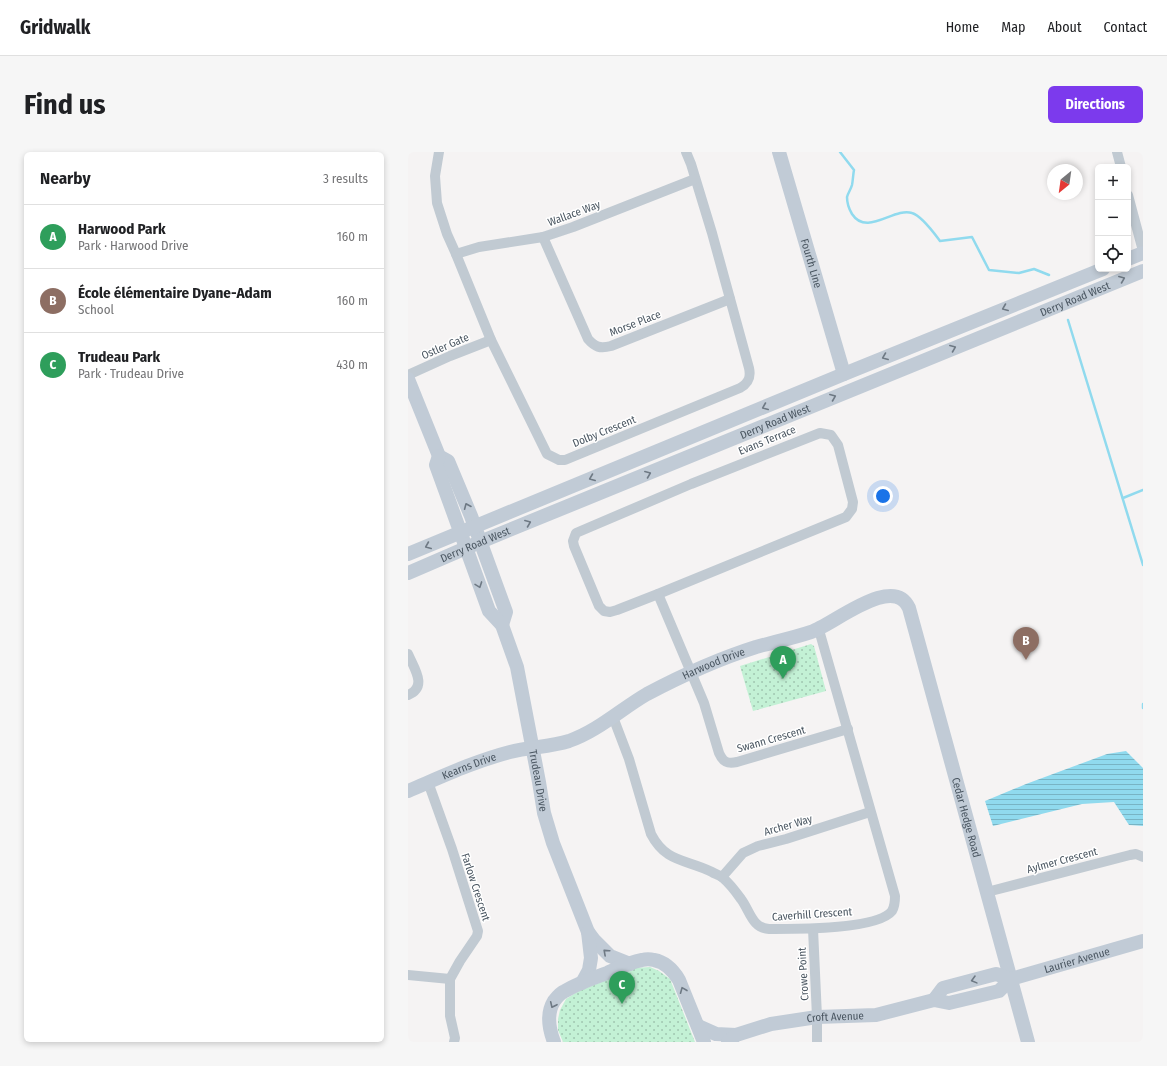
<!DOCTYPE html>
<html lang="en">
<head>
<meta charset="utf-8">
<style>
  :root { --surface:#fff; --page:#f6f6f6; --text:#202124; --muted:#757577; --line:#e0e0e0; --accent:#7c3aed }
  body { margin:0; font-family:"Fira Sans Condensed",sans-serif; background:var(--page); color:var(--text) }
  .controls { position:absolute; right:12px; top:12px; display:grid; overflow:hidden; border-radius:6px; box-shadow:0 2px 6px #0003 }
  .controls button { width:36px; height:36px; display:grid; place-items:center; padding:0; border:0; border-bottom:1px solid var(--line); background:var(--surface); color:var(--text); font:20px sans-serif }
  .compass { position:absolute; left:639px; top:12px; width:36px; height:36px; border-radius:50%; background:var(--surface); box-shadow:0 2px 6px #0003; rotate:209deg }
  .you { position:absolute; left:475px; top:344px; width:14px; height:14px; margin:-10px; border:3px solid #fff; border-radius:50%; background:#1a73e8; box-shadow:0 0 0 6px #1a73e833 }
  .badge { display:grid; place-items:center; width:26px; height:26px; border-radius:50%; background:var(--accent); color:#fff; font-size:13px; font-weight:700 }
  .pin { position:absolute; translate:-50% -33px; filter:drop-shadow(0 1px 2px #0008) }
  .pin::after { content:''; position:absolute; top:21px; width:14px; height:12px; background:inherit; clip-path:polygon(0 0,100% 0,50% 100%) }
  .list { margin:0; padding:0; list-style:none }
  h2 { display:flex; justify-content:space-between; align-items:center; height:52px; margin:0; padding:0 16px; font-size:17px }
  h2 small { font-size:13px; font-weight:400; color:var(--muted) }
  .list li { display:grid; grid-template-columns:26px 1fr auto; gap:12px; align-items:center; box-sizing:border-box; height:64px; padding:0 16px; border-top:1px solid var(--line) }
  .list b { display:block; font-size:15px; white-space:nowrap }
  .list p { margin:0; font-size:13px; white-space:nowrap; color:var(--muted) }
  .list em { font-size:13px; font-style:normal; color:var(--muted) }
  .icon { flex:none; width:22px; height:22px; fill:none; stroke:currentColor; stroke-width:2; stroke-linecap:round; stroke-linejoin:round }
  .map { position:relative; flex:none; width:735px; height:890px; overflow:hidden; border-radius:6px }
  header { display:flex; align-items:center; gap:24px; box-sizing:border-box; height:56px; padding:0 20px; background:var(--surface); border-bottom:1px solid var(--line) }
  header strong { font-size:19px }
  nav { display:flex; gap:22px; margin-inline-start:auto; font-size:14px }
  .intro { display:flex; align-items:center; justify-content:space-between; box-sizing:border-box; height:96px; padding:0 24px }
  h1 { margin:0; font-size:28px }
  .button { padding:10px 18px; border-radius:6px; background:var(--accent); color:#fff; font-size:14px; font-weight:700 }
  main { display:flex; gap:24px; padding:0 24px }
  aside { flex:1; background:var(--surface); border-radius:6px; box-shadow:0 2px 6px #0003 }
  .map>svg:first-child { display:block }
</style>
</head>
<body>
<header>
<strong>Gridwalk</strong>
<nav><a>Home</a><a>Map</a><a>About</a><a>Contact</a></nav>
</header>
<div class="intro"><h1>Find us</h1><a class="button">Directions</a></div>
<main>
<aside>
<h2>Nearby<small>3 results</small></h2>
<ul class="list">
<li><span class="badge" style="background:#2e9e5b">A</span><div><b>Harwood Park</b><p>Park · Harwood Drive</p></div><em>160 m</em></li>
<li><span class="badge" style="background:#8d6e63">B</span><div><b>École élémentaire Dyane-Adam</b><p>School</p></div><em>160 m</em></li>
<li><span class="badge" style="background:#2e9e5b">C</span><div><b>Trudeau Park</b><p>Park · Trudeau Drive</p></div><em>430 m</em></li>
</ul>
</aside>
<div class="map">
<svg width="735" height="890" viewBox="0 0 735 890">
  <defs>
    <pattern id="grass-dots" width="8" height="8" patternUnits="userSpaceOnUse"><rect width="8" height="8" fill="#c3f1d5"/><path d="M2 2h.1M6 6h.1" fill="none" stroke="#a0c6b0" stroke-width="1.8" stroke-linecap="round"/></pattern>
    <pattern id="water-rules" width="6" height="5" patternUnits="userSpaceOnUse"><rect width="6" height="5" fill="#90daee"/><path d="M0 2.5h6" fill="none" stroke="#78b4c4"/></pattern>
  </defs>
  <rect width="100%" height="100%" fill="#f5f3f3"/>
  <!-- grass -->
  <g fill="url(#grass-dots)">
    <polygon points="403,492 406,494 418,539 345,559 332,514"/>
    <polygon points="242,815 251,819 262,827 287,890 155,890 150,878 150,867 152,858 158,847 169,840 227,816"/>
  </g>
  <!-- water -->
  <polygon fill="url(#water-rules)" points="718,599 735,616 735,674 721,673 706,650 674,652 585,674 577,649 618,632 699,602"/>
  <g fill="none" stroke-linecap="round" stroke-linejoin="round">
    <!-- stream -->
    <g stroke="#90daee" stroke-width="2.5">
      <path d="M432,0l14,18c-1,5 -1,10 -2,15 -1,4 -4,8 -5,12 0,6 2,12 5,17 15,23 42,-7 60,-1 10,3 22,20 28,28l32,-4 17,33 30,3 15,-4 15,6"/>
      <polyline points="660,168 735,413"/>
      <polyline points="715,346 735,338"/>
      <polyline points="735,552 735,556"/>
    </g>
    <!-- street -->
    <g stroke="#c1cad2" stroke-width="10">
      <path d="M31,0l-4,24 2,27 10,31 9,20 35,86 56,114 12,6h6l175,-72c9,-5 11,-11 9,-20l-37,-135 -21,-69 -5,-12"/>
      <polyline points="709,0 713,15"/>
      <polyline points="720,43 735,99"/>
      <path d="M135,85l45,102c7,8 12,10 23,7l119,-47"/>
      <polyline points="48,102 71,95 135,85 165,75 287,27"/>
      <polyline points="0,223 42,204 83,188"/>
      <polygon points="412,281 423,283 430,293 445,350 444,357 438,365 250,442 209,458 202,460 196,459 191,454 166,394 165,389 168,381 283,332"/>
      <path d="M250,442l46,109 15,50c4,9 8,11 18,9l111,-33"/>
      <path d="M0,502c6,14 20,33 0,41"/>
      <path d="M205,565l16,42 22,75c15,29 35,25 61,38 3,2 8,3 11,6 6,5 13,14 18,21 9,12 11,29 28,30 24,0 108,1 123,-18 3,-5 3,-10 3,-15l-76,-266"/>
      <polyline points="20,630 44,697 70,779 69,784 52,809 42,827 42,864 47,886 46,890"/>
      <polyline points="314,725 335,701 350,694 378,687 462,660"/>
      <polyline points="579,740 722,703 728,702 735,705"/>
      <polyline points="405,777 409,865 409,890"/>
      <polyline points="0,823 42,827"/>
    </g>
    <!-- secondary -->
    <g stroke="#c1cbd6" stroke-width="14">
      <path id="s1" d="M371,0l65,222"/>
      <polyline points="720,107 735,101"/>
      <polyline points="0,227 31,304 40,309 63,364 98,460 94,473"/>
      <path id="s2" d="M31,304l-3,9 53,146 13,14 15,42 22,115 5,31 9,30 35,89 6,8 16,16 20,8"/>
      <polyline points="0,402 436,222 695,117"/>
      <path id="s3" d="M0,421l72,-31 663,-271"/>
      <path id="s4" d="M0,639c33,-14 67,-30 102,-39 19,-5 40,-5 59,-11 29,-10 52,-32 78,-47 34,-18 71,-35 109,-47 18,-5 37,-9 55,-15 22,-7 82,-59 98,-24l119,434"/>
      <polyline points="174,831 181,818 183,806 180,780"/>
      <polyline points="526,848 535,836 588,822 603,827"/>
      <polyline points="290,874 308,882 328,883"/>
      <path d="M146,890c-5,-13 -8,-28 0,-41 3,-4 6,-8 11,-10 13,-8 28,-13 42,-18 11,-5 23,-11 35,-13 4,-1 8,-1 12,0 11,2 19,10 25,20l25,62"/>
      <path id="s5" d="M320,890l8,-7 35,-11 46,-7 59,-2 58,-15 15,3 50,-12 12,-12 132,-38"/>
    </g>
  </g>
  <!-- one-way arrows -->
  <defs><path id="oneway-chevron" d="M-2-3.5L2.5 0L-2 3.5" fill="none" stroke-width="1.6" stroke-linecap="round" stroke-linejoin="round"/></defs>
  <g stroke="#6e7984">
    <use href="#oneway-chevron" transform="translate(714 127) rotate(-22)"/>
    <use href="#oneway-chevron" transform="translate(597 156) rotate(158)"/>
    <use href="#oneway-chevron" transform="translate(545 196) rotate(-22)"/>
    <use href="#oneway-chevron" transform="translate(477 205) rotate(158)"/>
    <use href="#oneway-chevron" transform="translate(425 245) rotate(-22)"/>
    <use href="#oneway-chevron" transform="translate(357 255) rotate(157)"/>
    <use href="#oneway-chevron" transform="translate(240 322) rotate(-22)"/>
    <use href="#oneway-chevron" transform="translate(184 326) rotate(158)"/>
    <use href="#oneway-chevron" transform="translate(59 354) rotate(-113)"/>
    <use href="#oneway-chevron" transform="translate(120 371) rotate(-22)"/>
    <use href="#oneway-chevron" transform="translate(20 394) rotate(157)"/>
    <use href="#oneway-chevron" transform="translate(71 433) rotate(70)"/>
    <use href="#oneway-chevron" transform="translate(198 800) rotate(-138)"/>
    <use href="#oneway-chevron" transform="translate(566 828) rotate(165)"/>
    <use href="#oneway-chevron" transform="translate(275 838) rotate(-112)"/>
    <use href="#oneway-chevron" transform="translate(145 853) rotate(115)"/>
  </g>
  <g text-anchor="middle" stroke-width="3" stroke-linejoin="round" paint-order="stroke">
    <!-- street labels -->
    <g font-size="11" fill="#4a5661" stroke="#fff">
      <text transform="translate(166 61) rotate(-20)" y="4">Wallace Way</text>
      <text dy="4" stroke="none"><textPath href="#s1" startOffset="116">Fourth Line</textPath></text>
      <text dy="4" stroke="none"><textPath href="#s3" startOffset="721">Derry Road West</textPath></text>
      <text transform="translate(227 171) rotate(-21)" y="4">Morse Place</text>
      <text transform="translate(37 194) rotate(-23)" y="4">Ostler Gate</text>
      <text dy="4" stroke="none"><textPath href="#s3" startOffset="397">Derry Road West</textPath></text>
      <text transform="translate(196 279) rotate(-22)" y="4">Dolby Crescent</text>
      <text transform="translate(359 288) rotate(-22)" y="4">Evans Terrace</text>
      <text dy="4" stroke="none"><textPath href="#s3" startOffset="73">Derry Road West</textPath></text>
      <text dy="4" stroke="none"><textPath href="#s4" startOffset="334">Harwood Drive</textPath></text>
      <text transform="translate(363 587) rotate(-16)" y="4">Swann Crescent</text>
      <text dy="4" stroke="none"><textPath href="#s4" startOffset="66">Kearns Drive</textPath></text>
      <text dy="4" stroke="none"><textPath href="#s2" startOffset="344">Trudeau Drive</textPath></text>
      <text dy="4" stroke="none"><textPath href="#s4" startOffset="765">Cedar Hedge Road</textPath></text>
      <text transform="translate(380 673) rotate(-16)" y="4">Archer Way</text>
      <text transform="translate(654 708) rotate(-15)" y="4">Aylmer Crescent</text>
      <text transform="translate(68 735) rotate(72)" y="4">Farlow Crescent</text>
      <text transform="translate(404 762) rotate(-4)" y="4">Caverhill Crescent</text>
      <text dy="4" stroke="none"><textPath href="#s5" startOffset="365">Laurier Avenue</textPath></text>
      <text transform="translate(395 822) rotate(-93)" y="4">Crowe Point</text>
      <text dy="4" stroke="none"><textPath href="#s5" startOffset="112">Croft Avenue</textPath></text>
    </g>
  </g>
</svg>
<div class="controls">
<button>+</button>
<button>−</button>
<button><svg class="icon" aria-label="locate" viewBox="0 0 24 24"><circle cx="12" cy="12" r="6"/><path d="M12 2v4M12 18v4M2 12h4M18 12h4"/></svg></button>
</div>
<svg class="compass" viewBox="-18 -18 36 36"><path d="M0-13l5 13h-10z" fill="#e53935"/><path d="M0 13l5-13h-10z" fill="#757577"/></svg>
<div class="you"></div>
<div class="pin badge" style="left:375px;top:527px;background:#2e9e5b">A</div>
<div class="pin badge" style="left:618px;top:508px;background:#8d6e63">B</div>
<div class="pin badge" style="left:214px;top:852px;background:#2e9e5b">C</div>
</div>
</main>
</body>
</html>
